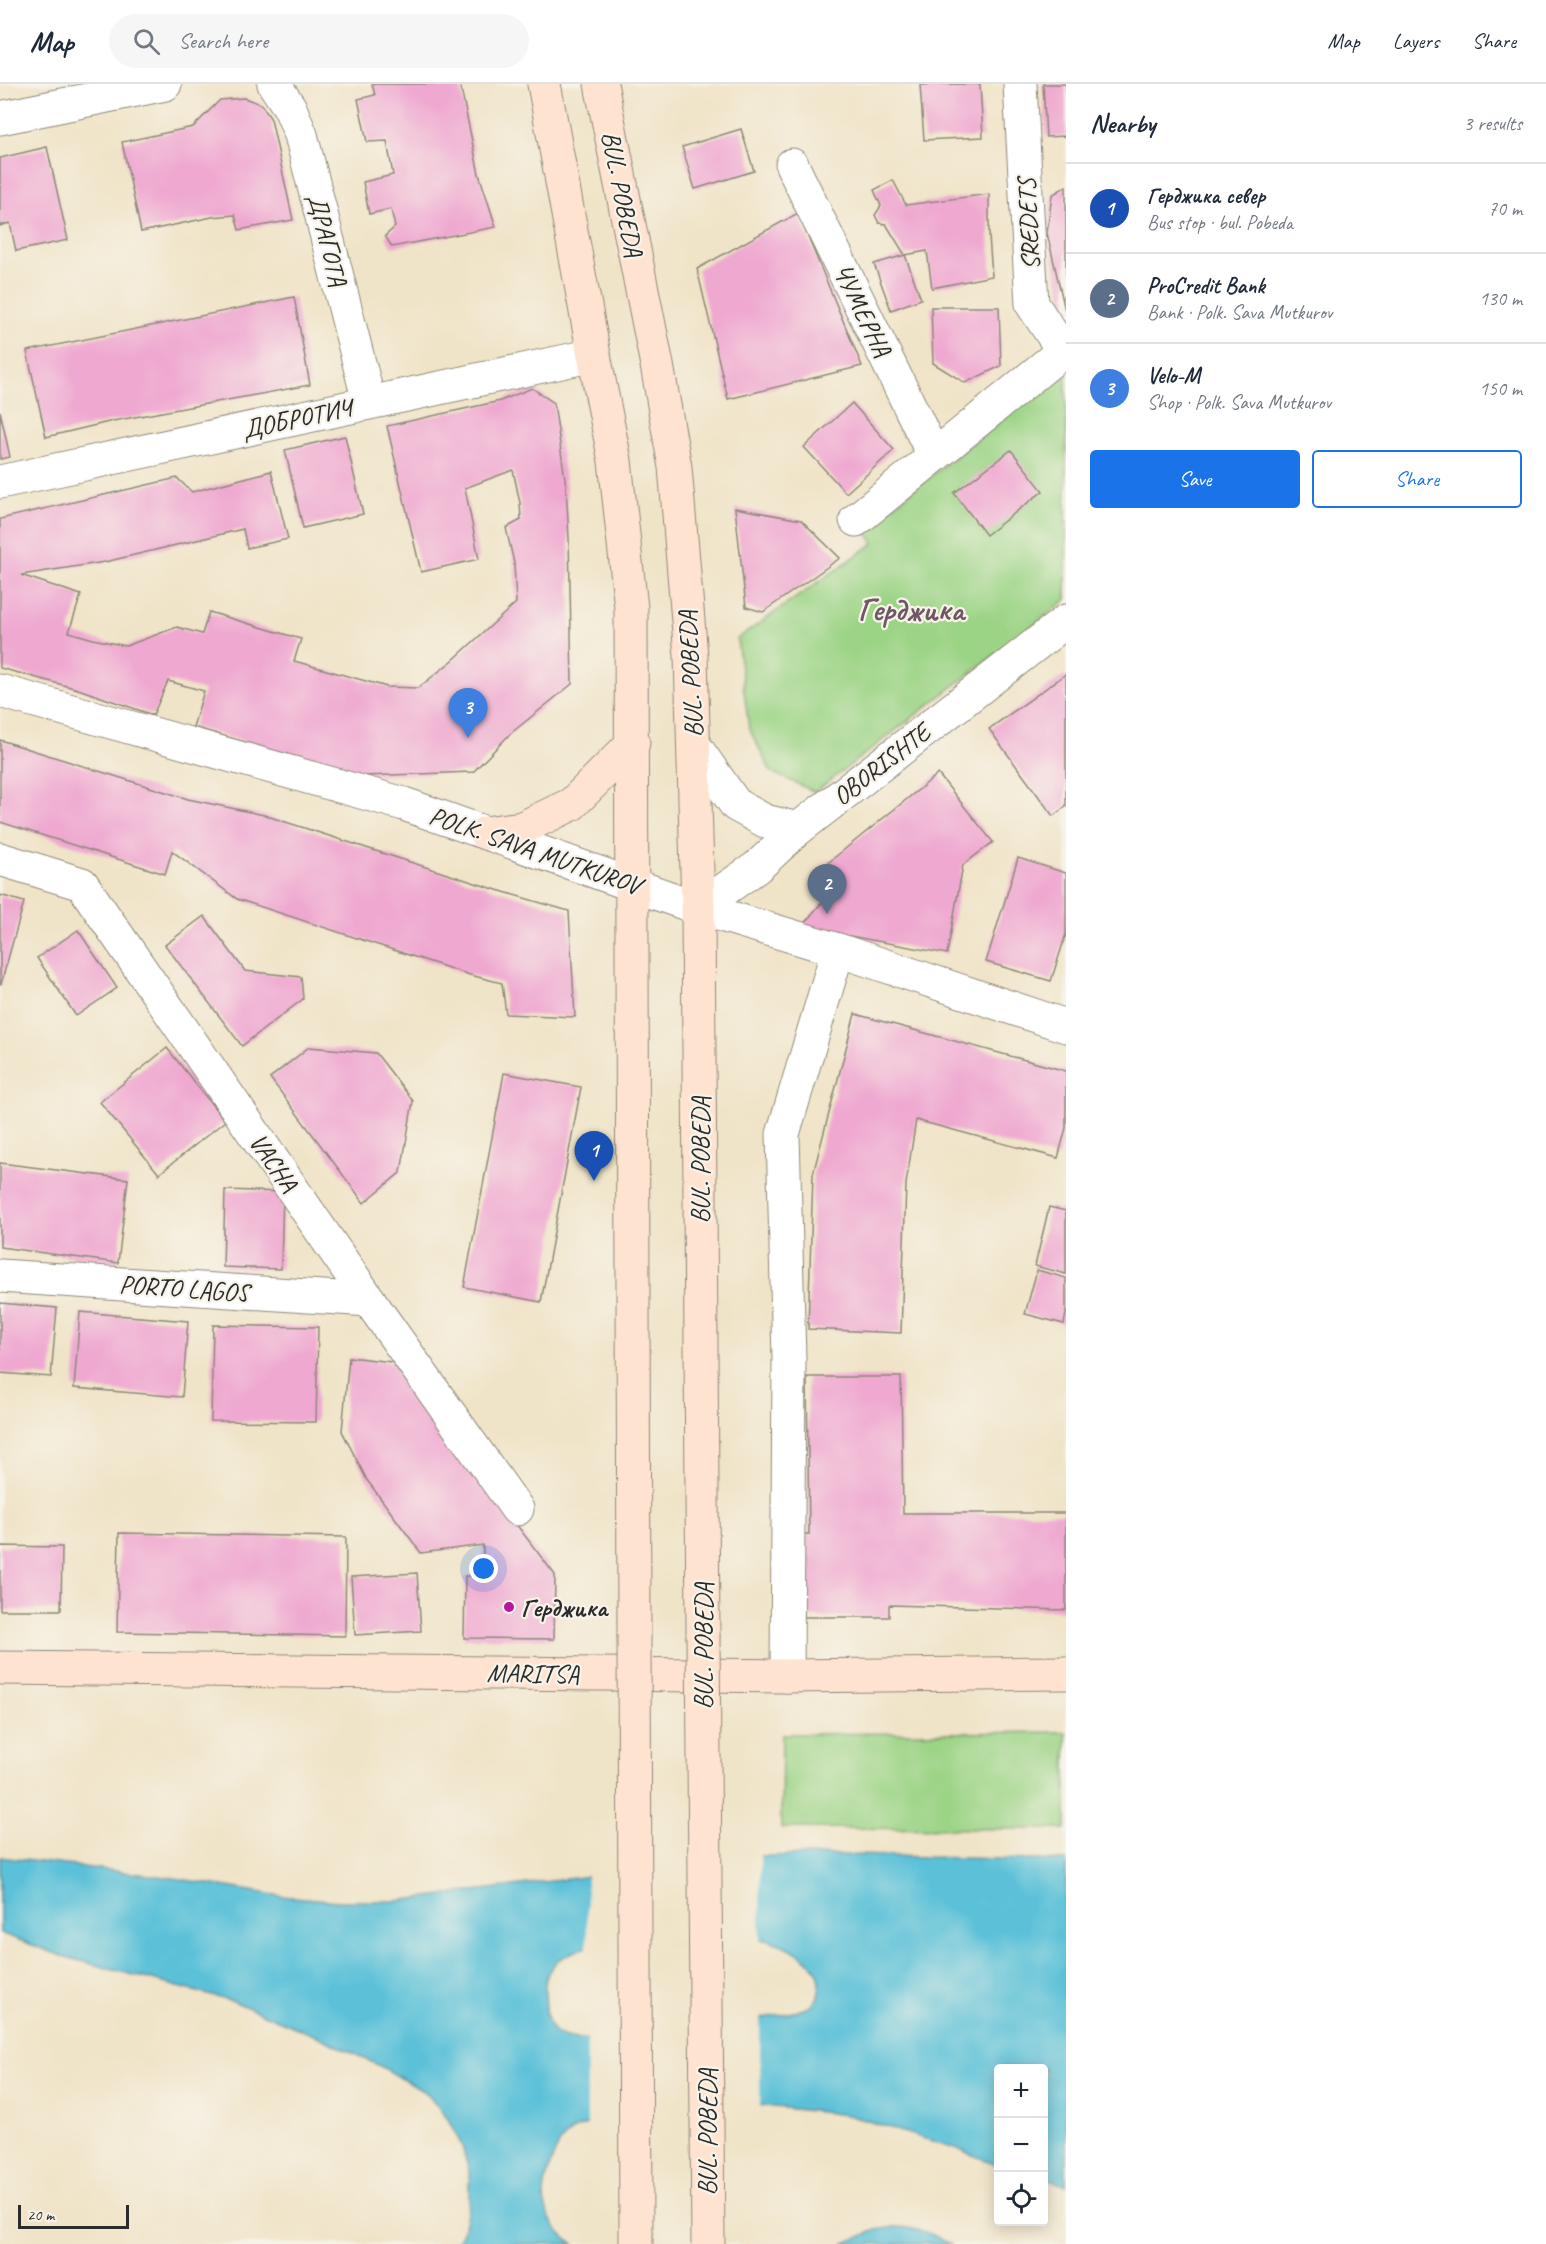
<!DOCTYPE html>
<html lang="en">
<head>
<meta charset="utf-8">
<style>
  :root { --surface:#fff; --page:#f6f6f7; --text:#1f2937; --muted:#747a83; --line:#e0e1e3; --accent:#1a73e8 }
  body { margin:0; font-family:Caveat,sans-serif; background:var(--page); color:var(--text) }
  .controls { position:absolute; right:18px; bottom:18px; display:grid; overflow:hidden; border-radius:6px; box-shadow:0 3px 15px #0003 }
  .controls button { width:54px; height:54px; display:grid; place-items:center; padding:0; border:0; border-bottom:2px solid var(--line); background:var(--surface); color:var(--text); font:30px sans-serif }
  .scale { position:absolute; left:18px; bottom:15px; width:111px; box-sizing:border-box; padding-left:6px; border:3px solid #2b2b2b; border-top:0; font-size:16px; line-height:21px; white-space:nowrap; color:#2b2b2b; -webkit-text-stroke:4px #f7f3e8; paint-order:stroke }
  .you { position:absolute; left:484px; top:1485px; width:21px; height:21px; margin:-15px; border:4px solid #fff; border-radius:50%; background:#1a73e8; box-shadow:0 0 0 9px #1a73e833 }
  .badge { display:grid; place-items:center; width:39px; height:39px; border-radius:50%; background:var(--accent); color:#fff; font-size:20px; font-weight:700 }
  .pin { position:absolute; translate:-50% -50px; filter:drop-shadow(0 2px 3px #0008) }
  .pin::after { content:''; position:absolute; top:32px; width:21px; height:18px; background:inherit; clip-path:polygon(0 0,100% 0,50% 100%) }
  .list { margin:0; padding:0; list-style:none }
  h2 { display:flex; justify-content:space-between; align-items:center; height:78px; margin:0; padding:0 24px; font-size:26px }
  h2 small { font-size:20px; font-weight:400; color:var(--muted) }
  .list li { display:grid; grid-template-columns:39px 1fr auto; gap:18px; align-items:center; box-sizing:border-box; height:90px; padding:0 24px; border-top:2px solid var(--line) }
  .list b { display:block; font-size:22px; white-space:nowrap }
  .list p { margin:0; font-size:20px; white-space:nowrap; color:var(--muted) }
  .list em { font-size:20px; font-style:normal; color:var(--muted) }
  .actions { display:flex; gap:12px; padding:18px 24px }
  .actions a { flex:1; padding:14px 0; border:2px solid var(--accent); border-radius:6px; text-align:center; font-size:21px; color:var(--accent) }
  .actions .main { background:var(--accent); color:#fff }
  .icon { flex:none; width:33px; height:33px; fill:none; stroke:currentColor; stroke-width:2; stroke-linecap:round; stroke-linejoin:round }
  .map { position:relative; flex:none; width:1066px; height:2160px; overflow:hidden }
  header { display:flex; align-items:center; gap:36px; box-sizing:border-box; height:84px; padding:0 30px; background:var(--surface); border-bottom:2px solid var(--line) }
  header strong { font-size:28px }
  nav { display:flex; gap:33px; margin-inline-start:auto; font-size:21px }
  .search { width:420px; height:54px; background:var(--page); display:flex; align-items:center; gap:15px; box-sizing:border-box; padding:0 21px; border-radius:33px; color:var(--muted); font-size:22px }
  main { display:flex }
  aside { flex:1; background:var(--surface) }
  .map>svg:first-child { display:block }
</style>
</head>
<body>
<header>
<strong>Map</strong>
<div class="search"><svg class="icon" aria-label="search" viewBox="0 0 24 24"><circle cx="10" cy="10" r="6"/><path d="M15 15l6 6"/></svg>Search here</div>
<nav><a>Map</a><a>Layers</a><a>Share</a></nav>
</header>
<main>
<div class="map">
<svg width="1066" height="2160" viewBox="0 0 1066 2160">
  <rect width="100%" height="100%" fill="#f7f3e8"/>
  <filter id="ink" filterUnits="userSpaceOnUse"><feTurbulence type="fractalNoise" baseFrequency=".0167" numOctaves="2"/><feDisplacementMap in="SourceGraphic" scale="12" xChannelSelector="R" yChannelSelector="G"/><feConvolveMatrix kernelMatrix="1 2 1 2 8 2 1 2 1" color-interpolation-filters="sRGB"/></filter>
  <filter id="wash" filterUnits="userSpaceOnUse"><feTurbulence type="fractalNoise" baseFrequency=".008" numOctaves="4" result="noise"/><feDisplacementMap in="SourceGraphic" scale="24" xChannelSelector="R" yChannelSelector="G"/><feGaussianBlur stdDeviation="1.35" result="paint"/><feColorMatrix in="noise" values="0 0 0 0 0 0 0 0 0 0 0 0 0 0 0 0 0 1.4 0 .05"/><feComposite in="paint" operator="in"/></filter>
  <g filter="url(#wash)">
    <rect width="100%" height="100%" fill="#f0e4c8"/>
    <!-- green -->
    <g fill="#9cd486" stroke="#648058" stroke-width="1.5">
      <polygon points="1064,287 1066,290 1066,516 815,708 771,688 749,644 737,555 874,459 864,445"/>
      <polygon points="1066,1648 1066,1745 781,1744 782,1650"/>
    </g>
    <!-- water -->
    <g fill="#5bc1d8" stroke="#437682" stroke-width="1.5" fill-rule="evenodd">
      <path d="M854,1771l212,6v324l-22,-6v-111h-45l-1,97 -43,-17 -107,-33 -91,-10 -159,16c-11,4 -25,7 -33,16 -12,12 -24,50 -20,67 3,16 15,33 30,40h-119l7,-13 6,-28v-32l-7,-25 -14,-27 -20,-25 -44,-26 -63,-30 -86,-36 -173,-46 -62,-23v-76l174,21 107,18 58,5h57l350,-45zM768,1856c23,7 59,24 51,52 -1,6 -5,12 -10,15 -12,6 -27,7 -40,10 -38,8 -77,13 -117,17 -23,3 -48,8 -72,5 -9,0 -19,-3 -26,-8 -9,-8 -8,-29 -9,-40 -2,-27 20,-37 42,-44z"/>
      <path d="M894,2143c21,0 38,6 56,17h-107l33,-14z"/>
    </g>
    <!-- pier -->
    <g fill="#f0e4c8">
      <polygon points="745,1769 760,1769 760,1859 663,1861 587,1866 587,1788"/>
      <polygon points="760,1932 760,2025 599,2040 587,2044 587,1953 609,1953 664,1947"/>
    </g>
    <g id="blocks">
      <!-- building -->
      <g fill="#efa8d0">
        <polygon points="372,0 460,0 479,90 496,143 392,163 385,152 395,143 391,125 369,130 363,98 393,91 387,57 367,58 358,15 375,11"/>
        <polygon points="938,0 980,0 983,53 924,56 920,1"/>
        <polygon points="1043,0 1066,0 1066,52 1046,53"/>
        <polygon points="244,14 261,20 271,35 293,136 239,146 235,131 212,133 141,148 122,58 193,43 220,16"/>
        <polygon points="741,45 754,87 695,105 682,63"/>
        <polygon points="47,63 68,156 16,167 10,139 0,142 0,74"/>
        <polygon points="893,96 906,121 989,110 989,152 992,192 932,204 927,167 905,171 921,215 891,226 874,180 905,171 886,140 879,139 875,131 881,122 874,106"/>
        <polygon points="1066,102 1066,226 1065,226 1047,149 1052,111"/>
        <polygon points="798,129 862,282 728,315 697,185"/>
        <polygon points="294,213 310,301 113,337 46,353 27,267"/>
        <polygon points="931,223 999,223 1001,282 965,299 933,279"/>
        <polygon points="532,304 554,319 566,402 569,454 572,600 510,650 473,688 363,692 193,643 204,607 168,597 153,631 78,605 0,584 0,435 177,394 192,408 271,387 288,455 247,464 243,445 105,478 21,491 81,511 69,548 93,555 126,562 177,543 202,550 209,528 301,555 294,577 387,603 418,604 452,577 516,519 514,479 506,444 521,436 520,419 513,386 465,404 479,475 421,488 387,342 500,317"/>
        <polygon points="852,319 894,366 846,409 804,363"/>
        <polygon points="0,327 10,373 0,375"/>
        <polygon points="345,352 363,430 303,444 285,366"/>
        <polygon points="1011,366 1043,407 986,451 954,409"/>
        <polygon points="735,424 801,436 840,474 763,528 746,523"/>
        <polygon points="1066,590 1066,722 1053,732 989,645"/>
        <polygon points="0,656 188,715 264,731 497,806 569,827 575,933 506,930 502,899 470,891 237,815 172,767 165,790 0,738"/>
        <polygon points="938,690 993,758 963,781 947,870 801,843 830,809 814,790"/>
        <polygon points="1018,774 1066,789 1066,850 1051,897 986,878"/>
        <polygon points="0,811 24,818 1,900 0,900"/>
        <polygon points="204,832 245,887 301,893 303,915 242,962 165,861"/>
        <polygon points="78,846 117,904 76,932 37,874"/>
        <polygon points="855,930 1066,987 1066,1044 1058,1074 916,1036 906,1100 901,1249 808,1245 813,1090"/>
        <polygon points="309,963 376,969 413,1017 401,1088 364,1119 270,994"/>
        <polygon points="167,964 225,1037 159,1090 100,1018"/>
        <polygon points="504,989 581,1003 541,1218 464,1203"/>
        <polygon points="0,1079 128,1095 118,1179 0,1163"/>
        <polygon points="225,1106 283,1108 281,1185 223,1183"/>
        <polygon points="1049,1123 1066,1127 1066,1190 1035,1182"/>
        <polygon points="1037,1186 1066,1194 1066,1230 1064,1240 1025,1230"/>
        <polygon points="0,1219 57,1224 51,1293 0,1289"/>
        <polygon points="80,1228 188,1237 182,1313 74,1304"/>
        <polygon points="213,1241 318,1243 316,1338 211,1337"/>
        <polygon points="349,1273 392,1278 555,1491 554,1555 464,1554 465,1492 483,1492 483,1461 421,1469 367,1396 342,1347"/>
        <polygon points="807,1293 901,1293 903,1429 1066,1429 1066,1526 889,1521 889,1533 804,1533 803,1450 809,1450"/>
        <polygon points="119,1449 346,1453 345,1552 117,1548"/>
        <polygon points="0,1462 62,1463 61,1526 0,1526"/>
        <polygon points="417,1489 421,1547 355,1551 351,1493"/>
      </g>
    </g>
  </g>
  <g filter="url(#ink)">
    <use href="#blocks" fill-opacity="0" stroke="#8e887a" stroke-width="1.5"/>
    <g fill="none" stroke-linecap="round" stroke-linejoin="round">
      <!-- street casing -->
      <g stroke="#8e887a" stroke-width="35">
        <g id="street">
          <polyline points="274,0 290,24 301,51 369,318"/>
          <polyline points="1020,0 1032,220 1066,271"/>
          <polyline points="0,34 165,0"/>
          <polyline points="792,81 934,372"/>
          <polyline points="0,398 594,271"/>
          <polyline points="856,436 1063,267"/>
          <polyline points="0,607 404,720 698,824 838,866 1066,942"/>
          <polyline points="694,661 736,721 765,737 798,745"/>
          <polyline points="0,775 82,800 369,1216 517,1425"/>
          <polyline points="698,824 757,783 798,745 1066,537"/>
          <polyline points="0,1192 369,1216"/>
          <polyline points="787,1592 789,1275 783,1050 838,866"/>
        </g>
      </g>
      <!-- secondary casing -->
      <g stroke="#8e887a" stroke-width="35">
        <g id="secondary">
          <polyline points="544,0 594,271 615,377 631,524 634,1551"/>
          <polyline points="601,0 657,281 675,383 691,572 698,824 703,1551"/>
          <polyline points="485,749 522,744 572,720 633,659"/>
          <polyline points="0,1584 787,1592 1066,1589"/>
        </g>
      </g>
      <!-- street -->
      <use href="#street" stroke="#fff" stroke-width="33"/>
      <!-- secondary -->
      <use href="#secondary" stroke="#fee3d1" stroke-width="33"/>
      <!-- secondary-bridge casing -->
      <g stroke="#8e887a" stroke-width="35" stroke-linecap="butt">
        <g id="secondary-bridge">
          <polyline points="634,1551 636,2160"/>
          <polyline points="703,1551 708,2160"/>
        </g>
      </g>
      <!-- secondary-bridge -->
      <use href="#secondary-bridge" stroke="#fee3d1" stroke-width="33"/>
    </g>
  </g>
  <!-- markers -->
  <circle fill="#b5179e" stroke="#f7f3e8" stroke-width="2" cx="509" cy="1523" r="6"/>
  <g text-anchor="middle" stroke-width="4.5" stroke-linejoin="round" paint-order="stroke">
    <!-- street labels -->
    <g font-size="26" fill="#2b2b2b" stroke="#f7f3e8">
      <text transform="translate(623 110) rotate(79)" y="9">BUL. POBEDA</text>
      <text transform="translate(1028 140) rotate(-93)" y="9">SREDETS</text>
      <text transform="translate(328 156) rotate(76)" y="9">ДРАГОТА</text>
      <text transform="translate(863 226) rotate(64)" y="9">ЧУМЕРНА</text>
      <text transform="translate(297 334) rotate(-12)" y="9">ДОБРОТИЧ</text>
      <text transform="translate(690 590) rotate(-93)" y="9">BUL. POBEDA</text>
      <text transform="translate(881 680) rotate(-38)" y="9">OBORISHTE</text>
      <text transform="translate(535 766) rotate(19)" y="9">POLK. SAVA MUTKUROV</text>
      <text transform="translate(700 1076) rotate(-90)" y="9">BUL. POBEDA</text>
      <text transform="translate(274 1078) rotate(55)" y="9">VACHA</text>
      <text transform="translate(184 1204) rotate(4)" y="9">PORTO LAGOS</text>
      <text transform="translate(703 1562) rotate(-90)" y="9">BUL. POBEDA</text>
      <text transform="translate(533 1589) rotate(1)" y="9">MARITSA</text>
      <text transform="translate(707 2048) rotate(-90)" y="9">BUL. POBEDA</text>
    </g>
    <!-- poi labels -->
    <g font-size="26" font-weight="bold" fill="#2b2b2b" stroke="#f7f3e8" text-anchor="start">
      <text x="521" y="1532">Герджика</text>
    </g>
    <!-- district labels -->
    <g font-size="32" font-weight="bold" fill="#705765" stroke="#f7f3e8">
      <text x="911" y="536">Герджика</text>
    </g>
  </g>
</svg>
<div class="controls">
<button>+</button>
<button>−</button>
<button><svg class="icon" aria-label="locate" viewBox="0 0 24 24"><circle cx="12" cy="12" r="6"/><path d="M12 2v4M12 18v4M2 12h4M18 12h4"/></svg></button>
</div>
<div class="scale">20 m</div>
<div class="you"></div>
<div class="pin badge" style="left:594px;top:1097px;background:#1a4fb4">1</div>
<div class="pin badge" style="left:827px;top:830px;background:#5c6f8a">2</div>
<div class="pin badge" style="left:468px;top:654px;background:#3f7fe0">3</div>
</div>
<aside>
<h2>Nearby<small>3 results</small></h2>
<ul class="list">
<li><span class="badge" style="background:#1a4fb4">1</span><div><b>Герджика север</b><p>Bus stop · bul. Pobeda</p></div><em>70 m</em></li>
<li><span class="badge" style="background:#5c6f8a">2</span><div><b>ProCredit Bank</b><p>Bank · Polk. Sava Mutkurov</p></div><em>130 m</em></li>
<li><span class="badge" style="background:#3f7fe0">3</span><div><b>Velo-M</b><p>Shop · Polk. Sava Mutkurov</p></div><em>150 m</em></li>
</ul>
<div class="actions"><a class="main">Save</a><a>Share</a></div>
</aside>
</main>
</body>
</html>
